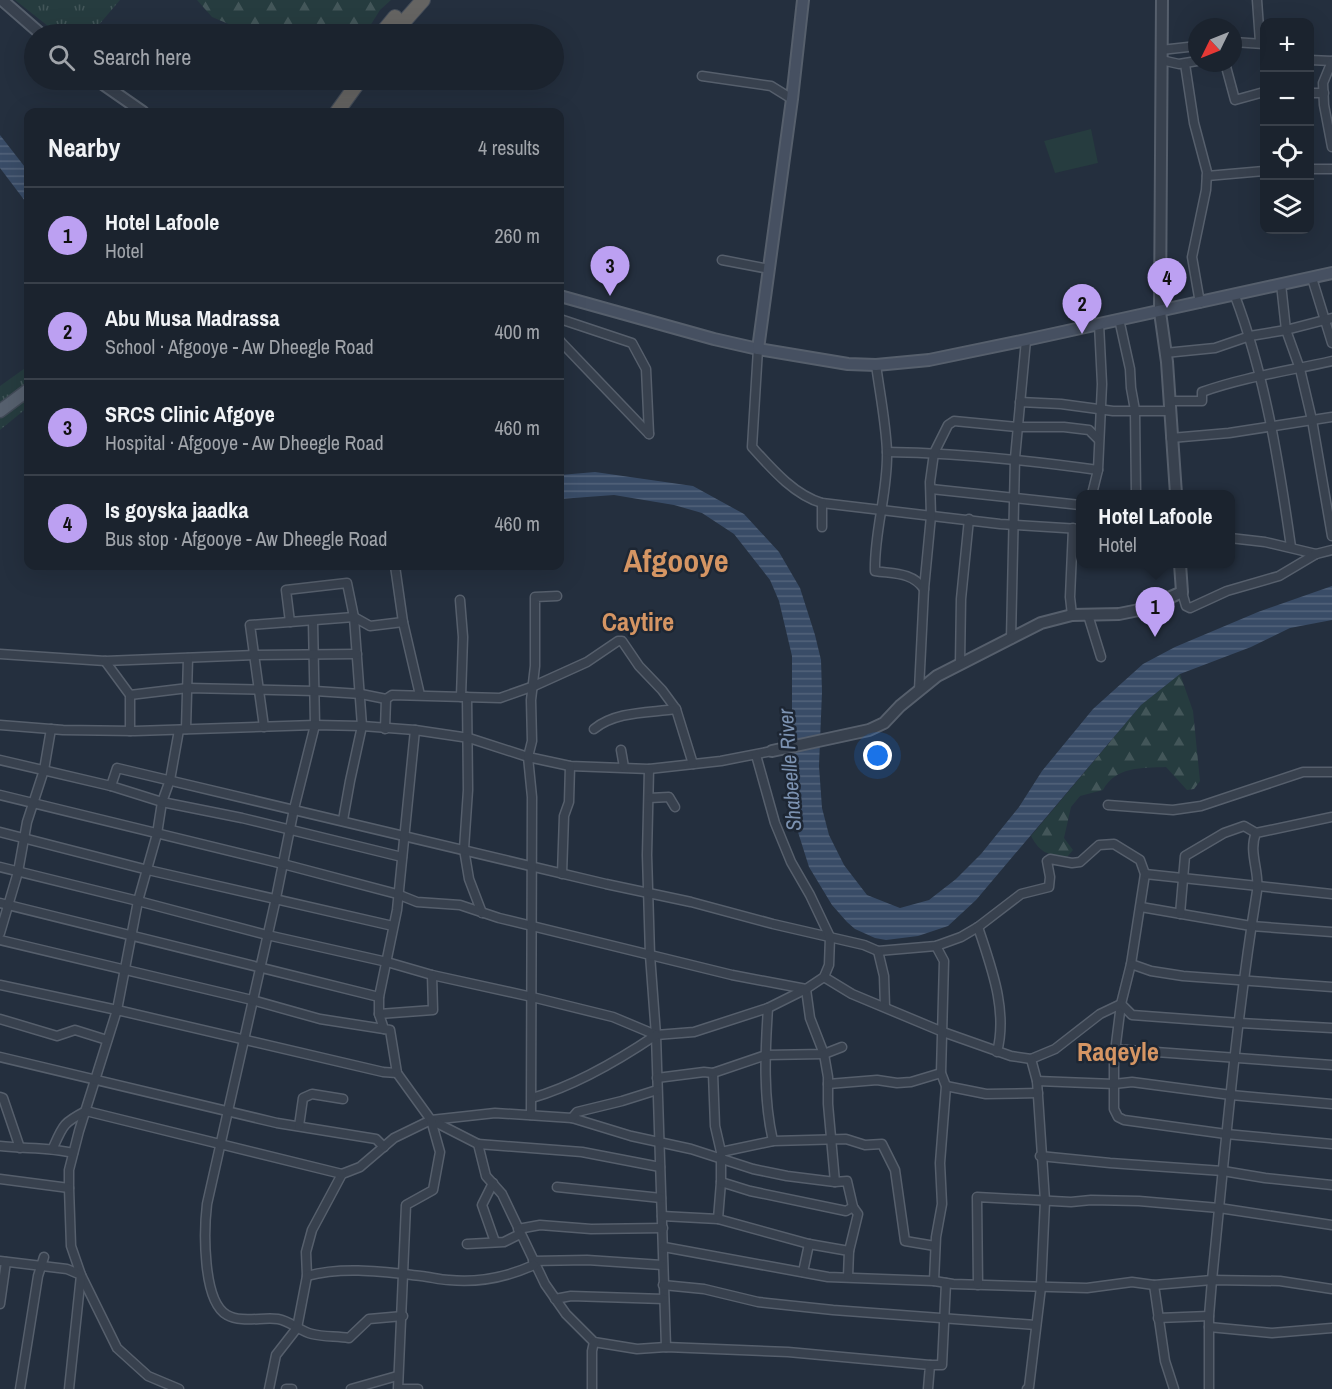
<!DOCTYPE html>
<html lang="en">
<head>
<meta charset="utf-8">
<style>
  :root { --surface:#1b232e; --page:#282f3a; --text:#f1f3f6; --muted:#a0a4aa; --line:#39404a; --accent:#bca0f2 }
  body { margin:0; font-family:"Archivo Narrow",sans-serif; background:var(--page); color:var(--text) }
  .controls { position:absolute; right:18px; top:18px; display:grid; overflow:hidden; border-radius:12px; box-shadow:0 6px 24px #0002 }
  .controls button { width:54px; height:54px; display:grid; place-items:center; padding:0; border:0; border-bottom:2px solid var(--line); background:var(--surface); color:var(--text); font:30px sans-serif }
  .compass { position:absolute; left:1188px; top:18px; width:54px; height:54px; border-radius:50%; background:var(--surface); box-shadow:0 6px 24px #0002; rotate:227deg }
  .you { position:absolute; left:878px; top:756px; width:21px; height:21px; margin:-15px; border:4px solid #fff; border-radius:50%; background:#1a73e8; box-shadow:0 0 0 9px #1a73e833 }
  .badge { display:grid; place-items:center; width:39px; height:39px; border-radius:50%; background:var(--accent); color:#111; font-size:20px; font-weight:700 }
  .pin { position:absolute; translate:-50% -50px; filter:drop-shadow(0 2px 3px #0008) }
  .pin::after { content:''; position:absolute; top:32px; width:21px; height:18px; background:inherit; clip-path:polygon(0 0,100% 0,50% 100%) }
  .popup { position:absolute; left:1076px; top:490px; width:159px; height:78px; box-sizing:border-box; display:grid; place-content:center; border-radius:12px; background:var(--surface); filter:drop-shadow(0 2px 4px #0005); font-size:20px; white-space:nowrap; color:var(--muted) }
  .popup b { font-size:22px; color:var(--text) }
  .popup::after { content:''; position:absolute; left:50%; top:100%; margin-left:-12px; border:12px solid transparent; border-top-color:var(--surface) }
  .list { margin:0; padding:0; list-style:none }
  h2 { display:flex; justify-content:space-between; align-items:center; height:78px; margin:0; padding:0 24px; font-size:26px }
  h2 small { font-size:20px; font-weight:400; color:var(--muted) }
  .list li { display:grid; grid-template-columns:39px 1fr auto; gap:18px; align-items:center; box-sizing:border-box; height:96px; padding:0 24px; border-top:2px solid var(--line) }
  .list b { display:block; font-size:22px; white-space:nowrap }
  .list p { margin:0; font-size:20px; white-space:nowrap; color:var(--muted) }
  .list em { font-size:20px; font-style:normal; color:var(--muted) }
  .icon { flex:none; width:33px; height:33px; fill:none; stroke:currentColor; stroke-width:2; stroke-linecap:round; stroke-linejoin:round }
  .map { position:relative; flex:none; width:1332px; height:1389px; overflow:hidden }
  .search { position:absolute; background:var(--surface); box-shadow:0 6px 24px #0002; left:24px; top:24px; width:540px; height:66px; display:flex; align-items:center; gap:15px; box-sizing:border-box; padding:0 21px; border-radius:33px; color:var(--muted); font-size:22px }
  .panel { position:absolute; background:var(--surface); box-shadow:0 6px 24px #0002; left:24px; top:108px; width:540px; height:462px; border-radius:12px }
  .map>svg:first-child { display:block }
</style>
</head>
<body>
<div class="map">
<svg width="1332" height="1389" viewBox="0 0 1332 1389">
  <defs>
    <pattern id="grass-tufts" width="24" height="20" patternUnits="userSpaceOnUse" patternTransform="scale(1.5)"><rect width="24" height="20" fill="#263c3f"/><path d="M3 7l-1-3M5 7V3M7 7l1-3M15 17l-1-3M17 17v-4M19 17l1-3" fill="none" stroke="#435659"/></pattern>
    <pattern id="forest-firs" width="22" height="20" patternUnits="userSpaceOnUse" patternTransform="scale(1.5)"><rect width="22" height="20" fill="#263c3f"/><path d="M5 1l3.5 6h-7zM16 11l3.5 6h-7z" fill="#435659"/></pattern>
    <pattern id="water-rules" width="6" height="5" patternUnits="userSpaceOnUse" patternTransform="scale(1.5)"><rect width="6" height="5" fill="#394c67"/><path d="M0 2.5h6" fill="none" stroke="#53647b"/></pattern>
  </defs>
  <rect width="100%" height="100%" fill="#242f3e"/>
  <!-- grass -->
  <g fill="url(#grass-tufts)">
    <polygon points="15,0 120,0 91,34 58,34"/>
    <polygon points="28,366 28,407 0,430 0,386"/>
  </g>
  <!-- forest -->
  <g fill="url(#forest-firs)">
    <polygon points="197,0 391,0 380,10 365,34 252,34 212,17"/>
    <path d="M1180,674l13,37 7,70 -6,8 -7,1 -21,-23c-24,1 -50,-1 -63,23l-23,6 -9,11 -7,31 9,12 -6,7c-19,-2 -27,-4 -36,-21l110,-131z"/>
  </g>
  <!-- pitch -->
  <polygon fill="#263c3f" points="1091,129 1098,163 1055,173 1044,141"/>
  <!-- water -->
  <g fill="url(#water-rules)">
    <polygon points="0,135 28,171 28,205 0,168"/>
    <polygon points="595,472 693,486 744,514 779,552 800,588 815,635 821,660 822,692 819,766 822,808 829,835 844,865 867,895 900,908 929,900 956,879 981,854 1019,807 1042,771 1093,709 1143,664 1175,647 1258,612 1332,586 1332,620 1290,628 1251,647 1180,674 1141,705 976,900 948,926 918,936 886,940 875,938 855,929 847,922 832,905 809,867 792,813 792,656 779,601 770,580 734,534 702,513 674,505 614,495 560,499 560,475"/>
  </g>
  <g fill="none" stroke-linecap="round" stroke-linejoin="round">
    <!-- minor casing -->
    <g stroke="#565f6c" stroke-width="11">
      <g id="minor">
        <polyline points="1257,0 1260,42"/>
        <polyline points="1233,42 1264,44"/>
        <polyline points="1161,50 1197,46"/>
        <polyline points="1161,60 1179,64 1197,61"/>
        <polyline points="1310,60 1332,61"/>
        <polyline points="1332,61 1323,83 1324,105 1332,147"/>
        <polyline points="1225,63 1235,100 1264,92"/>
        <polyline points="1185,64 1194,123 1207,172 1206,190 1192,257 1200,303"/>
        <polyline points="702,76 771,86 792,99"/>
        <polyline points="1310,93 1324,93"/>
        <polyline points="1310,169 1332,169"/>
        <polyline points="1207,176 1264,171"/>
        <polyline points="722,260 769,269"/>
        <polyline points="1312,278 1332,343"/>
        <polyline points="1281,284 1286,330 1300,369 1312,420 1332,536"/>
        <path d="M1235,296c30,79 44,167 56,251"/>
        <polyline points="560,319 632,343 646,369 649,434"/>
        <polyline points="1119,319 1130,369 1131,388 1135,410 1136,494"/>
        <polyline points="560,341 649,434"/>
        <path d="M758,349l-6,98c19,21 42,48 70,56l178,21 80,5"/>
        <polyline points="1165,353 1215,348 1250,336 1286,330 1332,318"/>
        <path d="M876,365c4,29 10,59 11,87 1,41 -13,79 -12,119 19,3 37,1 49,18"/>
        <path d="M1170,401h32v-9c42,-15 86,-21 130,-31"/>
        <polyline points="1020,402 1061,404 1113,411 1169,411"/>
        <polyline points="1171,438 1229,433 1332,417"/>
        <path d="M887,452c71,1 140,8 211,18"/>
        <polyline points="931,489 1080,505"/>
        <polyline points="1092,494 1098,470 1102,384 1099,324"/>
        <polyline points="822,503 822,527"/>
        <polyline points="1230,538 1265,542 1316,554"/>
        <polyline points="395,566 403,622 420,695"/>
        <polyline points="1182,592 1186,606 1190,608 1227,591 1279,576 1316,554 1332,550"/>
        <polyline points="460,600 463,637 461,697"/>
        <polyline points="1072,615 1070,597 1073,528"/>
        <polyline points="1088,615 1101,657"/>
        <path d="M313,621l2,104 -21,84 -18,89 -69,306c-3,25 -5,97 20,111 14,8 35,2 51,4 12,2 22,12 34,15 12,3 25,2 37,4l20,-19 34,-3"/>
        <polyline points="290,622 286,590 347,583 354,617 362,726 350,781 343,820"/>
        <polyline points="1011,639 1015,458 1026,340"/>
        <polyline points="0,654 105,661 255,655 357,654"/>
        <polyline points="105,661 130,695 130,731"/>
        <polyline points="960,664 961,599 969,519"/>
        <polyline points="919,690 924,589 931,516 930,482 934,453 948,425 954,421 1017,427 1064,427 1089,430 1098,439"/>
        <polyline points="130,695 188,688 315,691 361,694 386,699"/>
        <polyline points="467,697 468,790 464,849 469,879 482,913"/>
        <polyline points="0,725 63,730 135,731 315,725 362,726 415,730 469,738 528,757 570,766 649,769 721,761 772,751"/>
        <polyline points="264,727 250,625 354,617 370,626 403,622"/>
        <polyline points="186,729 188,658"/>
        <polyline points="385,729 386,699 392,695 500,698 534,686 587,662 618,641 622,641 639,666 662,690 676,709 693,764"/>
        <path d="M594,729c22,-18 55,-16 82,-20"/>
        <polyline points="179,730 170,780 162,802 157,834 138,901 117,1010 79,1131 69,1170 69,1188 71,1246 81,1275 117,1348 148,1376 179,1389"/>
        <polyline points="621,750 624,767"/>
        <polyline points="0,760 111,786 162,802 242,818 402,857"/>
        <polyline points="649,769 647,855 650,955 656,1035 666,1347"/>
        <polyline points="111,786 117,768 606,884 691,902 773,924 864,945 878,951 936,946 961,937 978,927 1021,894 1049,887 1050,877 1047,861 1050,859 1072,863 1080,862 1099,845 1114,844 1140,860 1145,874 1131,964 1121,1004 1114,1060 1114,1109 1118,1117 1124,1120 1226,1134 1332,1144"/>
        <polyline points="0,795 283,864 397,894 417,902 460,905 499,918 732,975 806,989 810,1018 824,1054 828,1077 828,1104 835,1182 787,1176 753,1169 691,1149 631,1136 572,1118 495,1113 431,1120 394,1138 360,1167 342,1174 312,1230 306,1252 307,1276 297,1328 276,1355 269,1389"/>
        <polyline points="649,798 669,797 675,807"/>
        <polyline points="1108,805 1173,810 1201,806 1303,772 1332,772"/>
        <polyline points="0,832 148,870 393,926"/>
        <polyline points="0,867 138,901 267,935 387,962 432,975 532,997 613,1017 656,1035 694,1032 768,1008 806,989 824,977 829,965 830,937 810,895 791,862 775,823 756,755"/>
        <polyline points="562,874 564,816 569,802 570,766"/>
        <polyline points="1145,874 1332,894"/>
        <polyline points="0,903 379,997"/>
        <polyline points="1141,907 1251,926 1332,932"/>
        <polyline points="1180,914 1185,856 1224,833 1244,826 1256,833"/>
        <path d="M978,927c13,40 30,83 19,125"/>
        <polyline points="0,933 18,872 27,822 44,770 51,729"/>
        <polyline points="0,940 252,1000 320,1019 384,1029"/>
        <polyline points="878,951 884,976 885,1007"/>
        <polyline points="1131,964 1151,971 1183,976 1332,987"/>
        <polyline points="824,977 852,994 943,1032 1011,1056 1031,1059 1055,1049 1100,1014 1121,1004 1132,1015 1240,1023 1332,1028"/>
        <polyline points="0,985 117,1010 383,1072 397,1073"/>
        <path d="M768,1008c-3,44 -5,90 5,133"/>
        <polyline points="379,1014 433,1010 432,975"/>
        <polyline points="0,1019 57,1036 75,1030 107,1040"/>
        <polyline points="1115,1049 1332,1065"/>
        <polyline points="0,1057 277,1123 376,1139 384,1147"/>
        <polyline points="713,1073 715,1126 721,1152 721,1182 718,1219"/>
        <polyline points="657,1078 704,1072 713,1073 766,1055 824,1054 842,1047"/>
        <polyline points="1037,1081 1114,1084 1132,1082 1231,1095 1332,1104"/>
        <polyline points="828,1084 877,1080 897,1083 911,1082 941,1073"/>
        <polyline points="946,1086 986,1094 1038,1093"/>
        <polyline points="0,1097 3,1098 20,1148"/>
        <path d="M532,1098c42,-12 87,-38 124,-63"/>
        <polyline points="531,1115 532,797 528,757 532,741 531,700 535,666 535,597 557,596"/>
        <polyline points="572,1118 577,1112 622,1101 657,1090"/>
        <polyline points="431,1120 478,1144 486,1176 502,1194 545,1284 566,1314 594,1342 637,1349 666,1347 788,1352 930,1365 928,1389"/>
        <polyline points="299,1126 303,1098 312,1094 343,1099"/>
        <polyline points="478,1144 582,1152 660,1167"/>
        <path d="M0,1146c25,3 49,1 73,7"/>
        <path d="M53,1148c10,-23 10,-25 33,-37l256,63"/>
        <polyline points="721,1152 773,1141 846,1139 865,1145 882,1144 895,1170 905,1241 935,1246"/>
        <polyline points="1040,1156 1110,1163 1223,1171 1265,1178 1332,1185"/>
        <polyline points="0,1179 69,1188"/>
        <polyline points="721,1182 750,1191 846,1211 853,1207 847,1181 835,1182"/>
        <polyline points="493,1183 482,1205 495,1242"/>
        <polyline points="557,1187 661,1198"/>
        <polyline points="662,1216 718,1219 809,1244 849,1251"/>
        <polyline points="518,1229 540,1225 591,1229 663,1228"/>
        <polyline points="467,1244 504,1242 520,1234"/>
        <polyline points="664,1247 828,1277 934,1281 953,1284 1087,1288 1132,1282 1154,1285 1212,1280 1280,1281 1332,1289"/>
        <polyline points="0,1261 67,1269 81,1275 69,1389"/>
        <polyline points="533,1261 587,1260 662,1265"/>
        <polyline points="803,1272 809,1244"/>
        <path d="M307,1276c37,-10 77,-4 114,0 10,1 19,4 28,4 29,3 58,-3 85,-15"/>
        <polyline points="848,1277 849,1251 858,1214 853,1207"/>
        <polyline points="934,1281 936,1237 942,1204 940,1163 946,1086 941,1073 944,961 936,946"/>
        <polyline points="663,1285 704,1289 758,1302 833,1310 1036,1325"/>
        <polyline points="978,1285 977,1197 1071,1202 1091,1200 1139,1201 1219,1208 1332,1225"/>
        <polyline points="1154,1285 1165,1361 1174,1389"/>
        <polyline points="555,1299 571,1296 664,1299"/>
        <polyline points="0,1304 6,1262"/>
        <polyline points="1158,1318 1209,1316"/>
        <polyline points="1209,1327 1272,1333 1332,1328"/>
        <polyline points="930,1365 942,1365 946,1283"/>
        <polyline points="20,1389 38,1276 44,1257"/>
        <polyline points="286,1389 292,1389"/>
        <polyline points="351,1389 397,1376"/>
        <polyline points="398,1389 406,1205 433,1190 440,1152 431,1120 397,1073 390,1030 384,1029 379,1014 379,997 397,910 415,730"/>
        <polyline points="400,1389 418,1389"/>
        <polyline points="592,1389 592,1351 594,1342"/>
        <polyline points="1027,1389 1029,1387 1041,1287 1045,1201 1037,1081 1031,1059"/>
        <path d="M1209,1389v-73l3,-36c13,-130 24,-260 45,-389 3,-19 -9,-39 -1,-58l76,-16"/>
      </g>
    </g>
    <!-- tertiary casing -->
    <g stroke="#565f6c" stroke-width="14">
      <g id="tertiary">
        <polyline points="2,0 41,34"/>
        <polyline points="1162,0 1160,312 1167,362 1176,494"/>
        <polyline points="97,80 143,112"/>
        <polyline points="772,751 869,730 884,723 900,706 937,676 1041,623 1072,615 1119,614 1144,609 1182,592 1180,564"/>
      </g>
    </g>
    <!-- secondary casing -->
    <g stroke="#565f6c" stroke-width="14">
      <g id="secondary">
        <polyline points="560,296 714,339 758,349 848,364 876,365 929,360 1026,340 1332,273"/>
        <polyline points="758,349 792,99 803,0"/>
      </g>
    </g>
    <!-- primary casing -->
    <g stroke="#414a57" stroke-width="15">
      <polyline id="primary" points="0,411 28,390"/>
    </g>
    <!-- trunk casing -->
    <g stroke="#434c59" stroke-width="16">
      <g id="trunk">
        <polyline points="381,34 395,17"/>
        <polyline points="393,34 423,0"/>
        <polyline points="337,112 360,80"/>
      </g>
    </g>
    <!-- minor -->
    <use href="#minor" stroke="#38414e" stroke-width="8"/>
    <!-- tertiary -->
    <use href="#tertiary" stroke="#38414e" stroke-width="10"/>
    <!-- secondary -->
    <use href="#secondary" stroke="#465061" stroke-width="10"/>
    <!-- primary -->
    <use href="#primary" stroke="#56606e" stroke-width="12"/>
    <!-- trunk -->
    <use href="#trunk" stroke="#656462" stroke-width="14"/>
  </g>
  <g text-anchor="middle" stroke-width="5" stroke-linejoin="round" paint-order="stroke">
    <!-- water labels -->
    <g font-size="21" font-style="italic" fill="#7c92b1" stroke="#1d2633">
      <text transform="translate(790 770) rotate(-94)" y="7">Shabeelle River</text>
    </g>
    <!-- district labels -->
    <g font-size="26" font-weight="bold" fill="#d59563" stroke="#1d2633">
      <text x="638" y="631">Caytire</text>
      <text x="1118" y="1061">Raqeyle</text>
    </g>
    <!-- town labels -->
    <g font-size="32" font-weight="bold" fill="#d59563" stroke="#1d2633">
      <text x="676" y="572">Afgooye</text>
    </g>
  </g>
</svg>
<div class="controls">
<button>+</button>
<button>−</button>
<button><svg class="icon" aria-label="locate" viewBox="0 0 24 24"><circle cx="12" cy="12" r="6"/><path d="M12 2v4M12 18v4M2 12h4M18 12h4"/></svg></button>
<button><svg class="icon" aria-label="layers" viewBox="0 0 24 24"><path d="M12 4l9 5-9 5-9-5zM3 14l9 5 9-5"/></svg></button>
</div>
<svg class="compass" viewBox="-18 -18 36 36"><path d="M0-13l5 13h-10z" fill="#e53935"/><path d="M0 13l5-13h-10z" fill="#a0a4aa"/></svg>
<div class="you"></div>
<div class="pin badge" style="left:1155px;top:637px">1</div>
<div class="popup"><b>Hotel Lafoole</b>Hotel</div>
<div class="pin badge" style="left:1082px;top:334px">2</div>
<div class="pin badge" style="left:610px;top:296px">3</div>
<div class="pin badge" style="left:1167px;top:308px">4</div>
<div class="search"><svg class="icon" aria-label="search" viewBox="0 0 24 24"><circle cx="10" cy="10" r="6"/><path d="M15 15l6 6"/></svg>Search here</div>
<section class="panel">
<h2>Nearby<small>4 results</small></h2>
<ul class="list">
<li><span class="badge">1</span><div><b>Hotel Lafoole</b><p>Hotel</p></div><em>260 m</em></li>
<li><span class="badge">2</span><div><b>Abu Musa Madrassa</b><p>School · Afgooye - Aw Dheegle Road</p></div><em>400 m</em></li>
<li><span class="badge">3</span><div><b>SRCS Clinic Afgoye</b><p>Hospital · Afgooye - Aw Dheegle Road</p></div><em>460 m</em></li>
<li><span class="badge">4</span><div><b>Is goyska jaadka</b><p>Bus stop · Afgooye - Aw Dheegle Road</p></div><em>460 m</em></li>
</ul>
</section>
</div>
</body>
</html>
